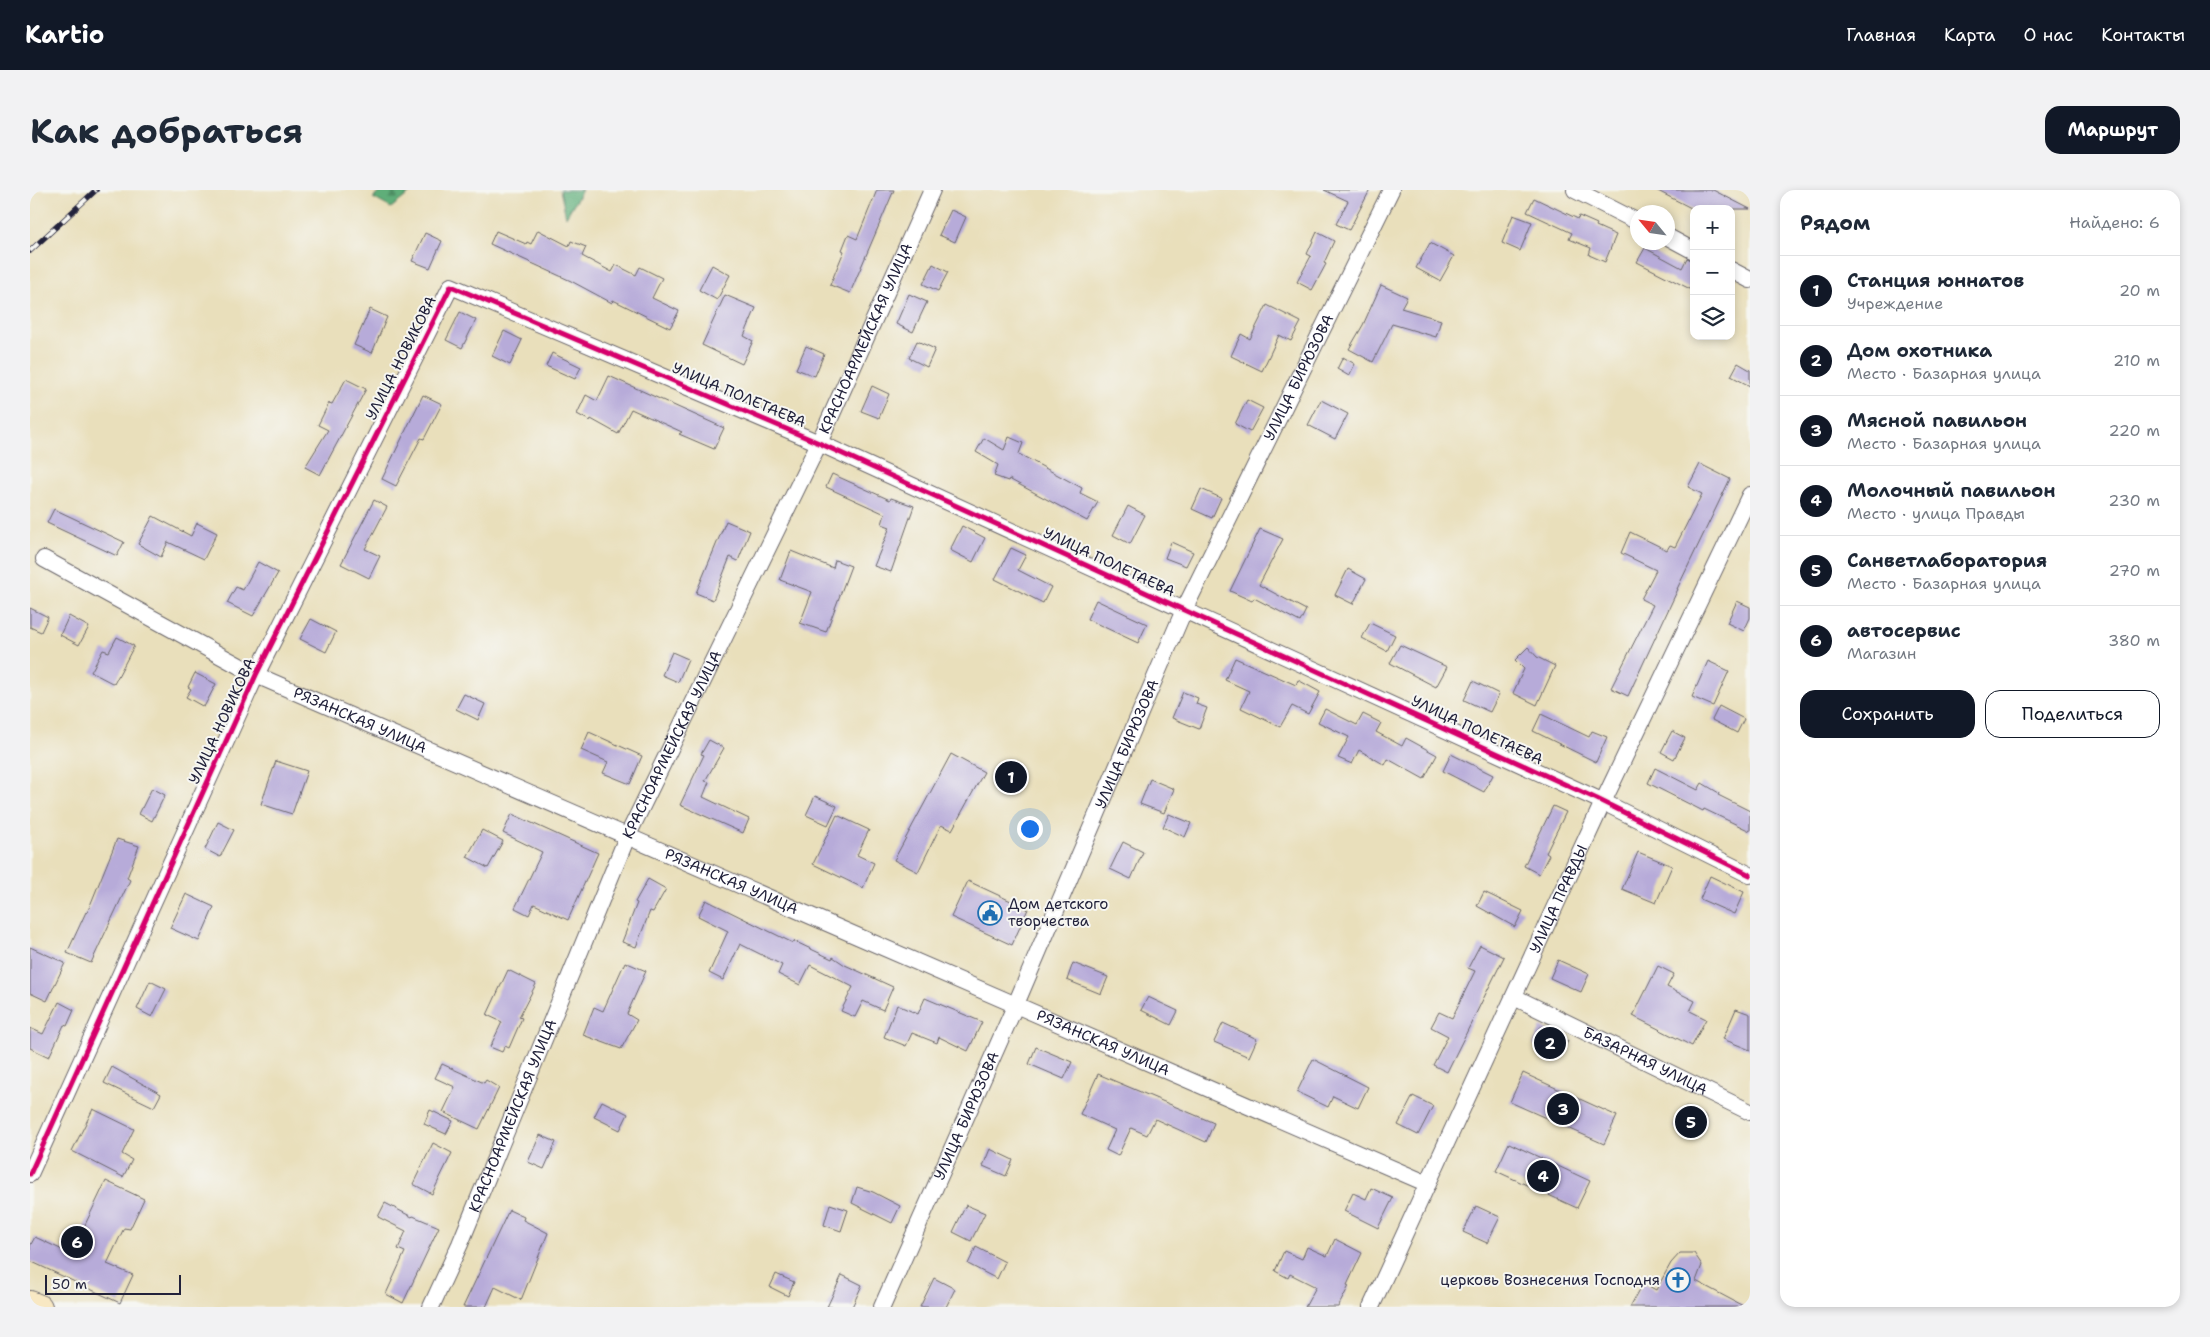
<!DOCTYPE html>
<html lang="ru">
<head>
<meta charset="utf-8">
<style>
  :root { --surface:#fff; --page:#f2f2f3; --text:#1f2937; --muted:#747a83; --line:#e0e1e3; --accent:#111827 }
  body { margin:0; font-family:"Shantell Sans",sans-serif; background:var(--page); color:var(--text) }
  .controls { position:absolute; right:15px; top:15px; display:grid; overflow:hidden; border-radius:10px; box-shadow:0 2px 8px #0003 }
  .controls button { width:45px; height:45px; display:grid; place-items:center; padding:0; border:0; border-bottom:1px solid var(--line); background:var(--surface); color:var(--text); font:25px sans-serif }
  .compass { position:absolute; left:1600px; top:15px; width:45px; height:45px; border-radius:50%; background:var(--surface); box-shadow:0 2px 8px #0003; rotate:299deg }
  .scale { position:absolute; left:15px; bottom:12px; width:136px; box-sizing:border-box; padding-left:5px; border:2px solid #22223b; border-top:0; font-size:14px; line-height:18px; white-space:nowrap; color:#22223b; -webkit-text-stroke:4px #f6f6f2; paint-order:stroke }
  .you { position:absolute; left:999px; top:638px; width:18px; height:18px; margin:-12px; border:4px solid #fff; border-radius:50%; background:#1a73e8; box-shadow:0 0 0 8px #1a73e833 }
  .badge { display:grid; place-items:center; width:32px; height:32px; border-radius:50%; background:var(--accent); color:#fff; font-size:16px; font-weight:700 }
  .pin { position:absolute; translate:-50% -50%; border:2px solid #fff; box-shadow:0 1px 5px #0006 }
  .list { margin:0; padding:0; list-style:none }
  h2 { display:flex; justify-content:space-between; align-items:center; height:65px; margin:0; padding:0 20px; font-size:21px }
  h2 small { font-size:16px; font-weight:400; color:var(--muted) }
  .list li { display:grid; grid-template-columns:32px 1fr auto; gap:15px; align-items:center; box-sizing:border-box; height:70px; padding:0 20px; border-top:1px solid var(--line) }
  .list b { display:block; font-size:19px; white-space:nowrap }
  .list p { margin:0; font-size:16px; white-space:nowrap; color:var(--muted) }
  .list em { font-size:16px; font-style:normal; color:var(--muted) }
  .actions { display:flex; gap:10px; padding:15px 20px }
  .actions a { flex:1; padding:11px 0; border:1px solid var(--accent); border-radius:15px; text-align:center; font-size:18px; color:var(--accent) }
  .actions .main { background:var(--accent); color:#fff }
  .icon { flex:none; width:28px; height:28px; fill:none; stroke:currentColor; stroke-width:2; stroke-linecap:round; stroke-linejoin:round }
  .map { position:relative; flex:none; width:1720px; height:1117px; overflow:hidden; border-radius:15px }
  header { display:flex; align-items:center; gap:30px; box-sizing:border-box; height:70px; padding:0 25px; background:var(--accent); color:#fff }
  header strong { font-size:24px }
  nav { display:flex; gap:28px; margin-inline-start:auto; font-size:18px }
  .intro { display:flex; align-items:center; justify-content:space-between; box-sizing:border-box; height:120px; padding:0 30px }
  h1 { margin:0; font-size:35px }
  .button { padding:12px 22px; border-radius:15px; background:var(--accent); color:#fff; font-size:18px; font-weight:700 }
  main { display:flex; gap:30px; padding:0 30px }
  aside { flex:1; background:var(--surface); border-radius:15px; box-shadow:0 2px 8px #0003 }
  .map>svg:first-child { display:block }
</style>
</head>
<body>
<header>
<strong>Kartio</strong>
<nav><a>Главная</a><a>Карта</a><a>О нас</a><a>Контакты</a></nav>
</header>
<div class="intro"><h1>Как добраться</h1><a class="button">Маршрут</a></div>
<main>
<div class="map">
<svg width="1720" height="1117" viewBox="0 0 1720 1117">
  <defs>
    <pattern id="forest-firs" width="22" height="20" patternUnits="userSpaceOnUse" patternTransform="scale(1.25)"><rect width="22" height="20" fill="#5fae79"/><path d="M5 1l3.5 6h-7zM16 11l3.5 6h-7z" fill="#4e8d64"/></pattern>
  </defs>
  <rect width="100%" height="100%" fill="#f6f6f2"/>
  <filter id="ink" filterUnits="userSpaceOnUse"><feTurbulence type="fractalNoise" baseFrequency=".02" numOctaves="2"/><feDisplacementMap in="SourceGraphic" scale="10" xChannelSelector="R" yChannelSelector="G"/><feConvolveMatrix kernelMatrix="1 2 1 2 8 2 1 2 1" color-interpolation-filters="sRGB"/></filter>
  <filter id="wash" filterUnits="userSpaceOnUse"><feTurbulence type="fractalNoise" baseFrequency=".0096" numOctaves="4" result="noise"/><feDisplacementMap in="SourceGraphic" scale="20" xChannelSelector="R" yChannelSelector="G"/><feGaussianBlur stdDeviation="1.12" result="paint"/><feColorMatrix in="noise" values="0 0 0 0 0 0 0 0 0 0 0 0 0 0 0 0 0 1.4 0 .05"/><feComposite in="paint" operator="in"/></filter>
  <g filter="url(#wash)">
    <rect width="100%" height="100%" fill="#e9dfbb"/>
    <!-- forest -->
    <g fill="url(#forest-firs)" stroke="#40685a">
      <polygon points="352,0 384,0 361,18 343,8"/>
      <polygon points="530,0 552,0 536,27"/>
    </g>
    <g id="blocks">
      <!-- building -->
      <g fill="#b7abd9">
        <polygon points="847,0 864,0 820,103 800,95 814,61 812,60 818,45 827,49"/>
        <polygon points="1294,0 1340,0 1319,40 1306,34 1318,11"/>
        <polygon points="1626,0 1683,0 1720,19 1663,19"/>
        <polygon points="1504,8 1548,29 1549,26 1567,34 1566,36 1586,45 1575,72 1559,65 1561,58 1539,49 1542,43 1497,22"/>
        <polygon points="921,20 936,27 925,52 909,45"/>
        <polygon points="1483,25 1502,32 1490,61 1472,53"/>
        <polygon points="508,40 539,56 541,51 556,57 552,66 582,82 586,75 606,85 610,77 632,88 622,108 649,121 640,138 583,110 582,113 541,91 460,54 466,41 496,54 497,52 501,54"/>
        <polygon points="1287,42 1304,51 1294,73 1296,74 1282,100 1267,92 1281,66 1277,64"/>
        <polygon points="395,43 412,51 400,78 382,71"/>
        <polygon points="1400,53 1424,66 1410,91 1386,78"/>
        <polygon points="1615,58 1652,78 1657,68 1664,71 1664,101 1607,72"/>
        <polygon points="903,74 918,82 908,101 893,94"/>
        <polygon points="682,75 700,85 687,110 669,100"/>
        <polygon points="1351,95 1377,107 1371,118 1411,130 1406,147 1362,134 1343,172 1319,159 1333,135"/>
        <polygon points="879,104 897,112 883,142 866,134"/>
        <polygon points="695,105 726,118 714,146 723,151 712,174 672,155"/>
        <polygon points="1237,115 1271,132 1261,151 1249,145 1232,181 1201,166 1211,144 1220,149"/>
        <polygon points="340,119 357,127 342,163 324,155"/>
        <polygon points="430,122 446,130 432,158 416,150"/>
        <polygon points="474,141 492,150 480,175 462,166"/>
        <polygon points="887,151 905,159 897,177 879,168"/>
        <polygon points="776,156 794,164 785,186 766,179"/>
        <polygon points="522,163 551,177 545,189 516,176"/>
        <polygon points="1313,167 1325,174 1319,186 1307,179"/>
        <polygon points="1708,173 1720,180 1720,196 1701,186"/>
        <polygon points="579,186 694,238 684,259 649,244 652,242 601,219 588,244 561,229 560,231 547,224 556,205 567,211"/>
        <polygon points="316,189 336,199 290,285 275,277 298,240 288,235 299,213 302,214"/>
        <polygon points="842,196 859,204 849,228 831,221"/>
        <polygon points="393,205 412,214 394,249 391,248 366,296 352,289"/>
        <polygon points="1217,210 1233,218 1220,242 1205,234"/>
        <polygon points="1291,210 1318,224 1305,249 1278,235"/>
        <polygon points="979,247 993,253 989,264 1052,298 1050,303 1068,312 1057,331 979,289 978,291 964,286 968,275 946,262 954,248 974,260"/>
        <polygon points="1670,274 1700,289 1647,399 1648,399 1598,506 1581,498 1623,415 1611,409 1626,380 1591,363 1600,342 1637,360 1640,355 1645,357 1672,304 1658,297"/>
        <polygon points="802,284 860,310 861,308 884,316 861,382 844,376 860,337 852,334 855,324 796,297"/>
        <polygon points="1171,299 1191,308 1182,328 1162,319"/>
        <polygon points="344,310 357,317 335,359 350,366 339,388 311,374"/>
        <polygon points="1098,316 1115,325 1100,354 1083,345"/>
        <polygon points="24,319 94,352 87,366 17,333"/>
        <polygon points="123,326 161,346 167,333 187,343 174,369 138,352 131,367 108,354"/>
        <polygon points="696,331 720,341 708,371 700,367 683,410 666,403"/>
        <polygon points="932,336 955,348 943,372 920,360"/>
        <polygon points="1230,339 1253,349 1229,395 1276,420 1270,432 1224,408 1222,411 1200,401"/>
        <polygon points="1141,352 1163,362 1156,376 1135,368"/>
        <polygon points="981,358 996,365 988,380 1021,397 1013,413 965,389"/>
        <polygon points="761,361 803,378 805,370 821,376 796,442 770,433 782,402 750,390"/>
        <polygon points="228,372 248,383 223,426 197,413 206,397 213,400"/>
        <polygon points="1318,379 1336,389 1323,414 1305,405"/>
        <polygon points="1066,410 1117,434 1108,453 1057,429"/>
        <polygon points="1707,411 1720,417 1720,428 1714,441 1697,433"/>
        <polygon points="0,418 18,427 11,442 0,437"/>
        <polygon points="39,426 59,437 49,455 30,445"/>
        <polygon points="281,429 306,442 296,462 270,449"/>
        <polygon points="1340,433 1365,445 1357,461 1332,448"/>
        <polygon points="87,447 104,456 84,494 61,482 73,460 79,462"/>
        <polygon points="1370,455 1417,477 1406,497 1360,473"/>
        <polygon points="1498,457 1507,467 1525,476 1507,515 1483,503 1494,479 1485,470"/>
        <polygon points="642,462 658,469 648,492 632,485"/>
        <polygon points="1205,468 1266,495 1268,490 1290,502 1278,524 1262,516 1250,537 1211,518 1219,501 1195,490"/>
        <polygon points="1678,471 1699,481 1683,516 1662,507"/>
        <polygon points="165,483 186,494 174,517 156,507 161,499 158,497"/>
        <polygon points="1443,491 1469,504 1460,522 1434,510"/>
        <polygon points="1153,502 1168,508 1166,514 1177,518 1169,539 1142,528"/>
        <polygon points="434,504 455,514 448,530 426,519"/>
        <polygon points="1689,516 1714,529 1707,543 1682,530"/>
        <polygon points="1295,519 1327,535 1333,524 1351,533 1346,542 1372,556 1376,548 1407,565 1394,589 1358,569 1355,575 1329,560 1322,574 1308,568 1319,547 1288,532"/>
        <polygon points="1511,524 1559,547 1562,541 1577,547 1566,572 1503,541"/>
        <polygon points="1642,541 1655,548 1644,569 1631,562"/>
        <polygon points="559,542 612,566 600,594 573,583 578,572 551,560"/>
        <polygon points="679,550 694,558 675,591 679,592 673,607 719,629 713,643 650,615 674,565 671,564"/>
        <polygon points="921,564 954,582 922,640 911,635 888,682 864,670"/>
        <polygon points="1421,564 1463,585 1454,602 1413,581"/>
        <polygon points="246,571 277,581 262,624 231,614"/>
        <polygon points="1625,578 1668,600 1672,593 1689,603 1688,605 1720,621 1720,641 1674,619 1673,621 1618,593"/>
        <polygon points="1120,589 1144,599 1134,623 1110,614"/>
        <polygon points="122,598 135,605 122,631 109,624"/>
        <polygon points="785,606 807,616 798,635 776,625"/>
        <polygon points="1523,616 1536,622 1516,663 1519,665 1509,684 1494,676"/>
        <polygon points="482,624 568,663 538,730 504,714 499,725 485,718 512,662 473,643"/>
        <polygon points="1139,624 1161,633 1155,647 1133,637"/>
        <polygon points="807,625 839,640 827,665 844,673 833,698 783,674"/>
        <polygon points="188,632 204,640 190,667 175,659"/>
        <polygon points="452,640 473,651 458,678 437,667"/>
        <polygon points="87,649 109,656 97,688 100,690 61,773 37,763 56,722 57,723"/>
        <polygon points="1093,652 1113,662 1101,689 1080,679"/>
        <polygon points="1608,662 1642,676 1626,713 1592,699"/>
        <polygon points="1680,686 1714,702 1704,724 1670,709"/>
        <polygon points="618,689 636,699 623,722 620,721 606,757 592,752 607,713 605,712"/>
        <polygon points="938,691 998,719 982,755 921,727"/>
        <polygon points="1454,702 1493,721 1485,737 1447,716"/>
        <polygon points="156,704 184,717 169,751 140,738"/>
        <polygon points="676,710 763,753 764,751 802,769 803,767 815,775 863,797 853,820 833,811 825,827 811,821 823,797 780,775 770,795 748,784 752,775 710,754 693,790 679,783 698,741 668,726"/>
        <polygon points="1450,755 1474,767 1417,882 1403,875 1418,846 1401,837 1409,822 1422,828 1445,781 1438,778"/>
        <polygon points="0,757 35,773 17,811 0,803"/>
        <polygon points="1528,770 1559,784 1551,802 1520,788"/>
        <polygon points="595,772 616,781 597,824 607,830 591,859 553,845 564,817 573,821"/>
        <polygon points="1043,773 1078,787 1071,804 1037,790"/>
        <polygon points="1628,776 1644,784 1637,797 1665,811 1660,821 1676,829 1662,856 1603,826"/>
        <polygon points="478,780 506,794 489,827 492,828 479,858 475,856 472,862 460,857 472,832 457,825"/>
        <polygon points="120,791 136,799 122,827 107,819"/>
        <polygon points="1118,807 1148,821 1141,835 1111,820"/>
        <polygon points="895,808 952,832 938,861 909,847 907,853 882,843 876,856 854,847 867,815 888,824"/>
        <polygon points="29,812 44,820 37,836 34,835 19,867 0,858 0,838 13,844"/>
        <polygon points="1706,819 1720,824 1720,860 1693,849"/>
        <polygon points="1193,833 1227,849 1219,867 1184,852"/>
        <polygon points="1511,837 1538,851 1529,868 1503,855"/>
        <polygon points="1006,857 1042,872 1034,889 999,874"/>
        <polygon points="1283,869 1338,897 1328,918 1303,906 1298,917 1267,902"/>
        <polygon points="412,874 454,893 456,890 469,898 449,939 413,922 425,897 405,888"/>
        <polygon points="82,877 131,904 124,917 74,893"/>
        <polygon points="1493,883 1587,926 1574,954 1480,912"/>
        <polygon points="1068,884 1184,933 1176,952 1125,929 1117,945 1101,938 1088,966 1076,960 1085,940 1050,924"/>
        <polygon points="1383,906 1403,916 1388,945 1368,935"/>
        <polygon points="572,911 598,924 590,940 564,927"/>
        <polygon points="1656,916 1677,927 1665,949 1644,937"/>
        <polygon points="63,919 104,939 92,964 102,970 93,987 42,961"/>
        <polygon points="400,920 423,931 416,944 394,934"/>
        <polygon points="510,945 526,952 514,979 498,972"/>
        <polygon points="403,953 422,963 402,1004 383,994"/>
        <polygon points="1479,953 1560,991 1547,1018 1466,981"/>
        <polygon points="960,959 983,970 976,986 953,976"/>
        <polygon points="76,991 114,1009 100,1039 94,1038 77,1074 103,1085 90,1113 0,1071 0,1056 5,1047 41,1064"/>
        <polygon points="827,997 843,1002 870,1016 862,1033 822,1013"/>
        <polygon points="1341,998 1363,1008 1348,1038 1314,1021 1323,1003 1336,1009"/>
        <polygon points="355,1013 382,1027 383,1026 409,1037 373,1113 356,1104 375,1062 368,1059 376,1041 348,1027"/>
        <polygon points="800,1014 818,1020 811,1041 794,1035"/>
        <polygon points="936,1015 955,1023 941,1051 923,1042"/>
        <polygon points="1446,1016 1470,1027 1457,1053 1433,1042"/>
        <polygon points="479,1020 494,1027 493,1030 518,1043 491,1110 465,1097 456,1117 433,1117"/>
        <polygon points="1305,1049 1332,1063 1317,1095 1319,1096 1308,1117 1275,1117 1286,1097 1260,1084 1258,1088 1245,1081 1254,1061 1272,1069 1277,1057 1297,1066"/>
        <polygon points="946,1057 975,1072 967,1089 938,1074"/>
        <polygon points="1650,1063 1664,1063 1672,1075 1666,1091 1715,1117 1600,1117 1613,1093 1626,1100 1641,1073"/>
        <polygon points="746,1084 764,1092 758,1106 740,1097"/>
        <polygon points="812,1085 832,1095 822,1117 797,1117"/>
        <polygon points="904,1088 925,1099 916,1117 890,1117"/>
      </g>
    </g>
  </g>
  <g filter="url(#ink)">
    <use href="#blocks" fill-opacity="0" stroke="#686468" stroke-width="1"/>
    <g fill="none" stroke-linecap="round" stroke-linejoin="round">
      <!-- minor casing -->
      <g stroke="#686468" stroke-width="18">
        <g id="minor">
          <polyline points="1545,0 1608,32"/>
          <polyline points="1638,47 1664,61"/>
          <polyline points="1701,80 1720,90"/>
          <path id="s1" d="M14,369l212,116 1172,509"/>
          <path id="s2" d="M1484,807l236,115"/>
          <polyline points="0,984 226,485 421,96 789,253 1567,609 1720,685"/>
          <path id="s3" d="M401,1117l29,-63 167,-407 192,-394 113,-253"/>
          <path id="s4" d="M852,1117l134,-303 168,-394 207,-420"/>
          <path id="s5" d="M1341,1117l232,-505 147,-307"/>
        </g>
      </g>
      <!-- secondary casing -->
      <g stroke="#686468" stroke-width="26">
        <polyline id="secondary" points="0,1113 10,1117"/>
      </g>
      <!-- minor -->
      <use href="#minor" stroke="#fff" stroke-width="16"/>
      <!-- secondary -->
      <use href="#secondary" stroke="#f8e8c3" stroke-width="24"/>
      <!-- rail casing -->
      <g stroke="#22223b" stroke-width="5.5">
        <polyline id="rail" points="0,61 66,0"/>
      </g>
      <!-- rail -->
      <use href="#rail" stroke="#f6f6f2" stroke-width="4" stroke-dasharray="11" stroke-linecap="butt"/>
      <!-- cycleway casing -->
      <g stroke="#f6f6f2" stroke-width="8">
        <polyline id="cycleway" points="0,984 226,485 421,96 789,253 1567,609 1720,685"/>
      </g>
      <!-- cycleway -->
      <use href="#cycleway" stroke="#d6006c" stroke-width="5"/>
    </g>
  </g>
  <!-- icons -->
  <defs>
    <g id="civic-ring" transform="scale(1.25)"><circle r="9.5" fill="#f6f6f2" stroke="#1f6fb2" stroke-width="1.5"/><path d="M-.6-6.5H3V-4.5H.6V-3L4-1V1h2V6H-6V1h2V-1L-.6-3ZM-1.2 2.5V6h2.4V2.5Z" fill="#1f6fb2"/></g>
    <g id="church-ring" transform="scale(1.25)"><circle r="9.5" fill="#f6f6f2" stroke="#1f6fb2" stroke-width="1.5"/><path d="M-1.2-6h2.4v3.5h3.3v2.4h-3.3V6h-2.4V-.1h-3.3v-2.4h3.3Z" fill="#1f6fb2"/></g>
  </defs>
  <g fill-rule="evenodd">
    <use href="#civic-ring" x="960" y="723"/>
    <use href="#church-ring" x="1648" y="1090"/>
  </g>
  <g text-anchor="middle" stroke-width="4" stroke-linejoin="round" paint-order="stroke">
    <!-- street labels -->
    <g font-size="15" fill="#22223b" stroke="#f6f6f2">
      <text dy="5" stroke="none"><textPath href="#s3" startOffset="1062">КРАСНОАРМЕЙСКАЯ УЛИЦА</textPath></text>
      <text transform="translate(371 168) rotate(-63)" y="5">УЛИЦА НОВИКОВА</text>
      <text dy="5" stroke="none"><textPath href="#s4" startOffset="1019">УЛИЦА БИРЮЗОВА</textPath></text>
      <text transform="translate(709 205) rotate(23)" y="5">УЛИЦА ПОЛЕТАЕВА</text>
      <text transform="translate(1079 372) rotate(25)" y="5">УЛИЦА ПОЛЕТАЕВА</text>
      <text dy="5" stroke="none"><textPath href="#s1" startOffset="355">РЯЗАНСКАЯ УЛИЦА</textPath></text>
      <text transform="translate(192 531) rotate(-65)" y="5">УЛИЦА НОВИКОВА</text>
      <text transform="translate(1447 540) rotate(25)" y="5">УЛИЦА ПОЛЕТАЕВА</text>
      <text dy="5" stroke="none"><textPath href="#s4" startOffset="614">УЛИЦА БИРЮЗОВА</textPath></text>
      <text dy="5" stroke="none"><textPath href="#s3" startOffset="612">КРАСНОАРМЕЙСКАЯ УЛИЦА</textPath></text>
      <text dy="5" stroke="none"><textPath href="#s1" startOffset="760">РЯЗАНСКАЯ УЛИЦА</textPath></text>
      <text dy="5" stroke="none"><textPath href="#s5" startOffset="449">УЛИЦА ПРАВДЫ</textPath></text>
      <text dy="5" stroke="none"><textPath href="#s1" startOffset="1165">РЯЗАНСКАЯ УЛИЦА</textPath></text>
      <text dy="5" stroke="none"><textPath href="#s2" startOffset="146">БАЗАРНАЯ УЛИЦА</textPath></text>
      <text dy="5" stroke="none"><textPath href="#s3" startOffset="208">КРАСНОАРМЕЙСКАЯ УЛИЦА</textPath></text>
      <text dy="5" stroke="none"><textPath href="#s4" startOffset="209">УЛИЦА БИРЮЗОВА</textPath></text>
    </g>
    <!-- poi labels -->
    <g font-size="15" fill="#22223b" stroke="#f6f6f2" text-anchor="start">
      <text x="978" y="719">Дом детского<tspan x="978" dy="17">творчества</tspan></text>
      <text x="1630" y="1095" text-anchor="end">церковь Вознесения Господня</text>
    </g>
  </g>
</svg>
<div class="controls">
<button>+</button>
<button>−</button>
<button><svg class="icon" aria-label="layers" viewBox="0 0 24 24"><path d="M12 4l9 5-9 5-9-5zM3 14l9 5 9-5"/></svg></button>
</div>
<svg class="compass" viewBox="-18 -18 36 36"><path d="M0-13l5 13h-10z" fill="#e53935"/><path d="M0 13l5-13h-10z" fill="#747a83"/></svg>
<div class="scale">50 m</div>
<div class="you"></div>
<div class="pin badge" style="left:981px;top:587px">1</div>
<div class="pin badge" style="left:1520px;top:853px">2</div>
<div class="pin badge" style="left:1533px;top:919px">3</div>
<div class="pin badge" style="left:1513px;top:986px">4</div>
<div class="pin badge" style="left:1661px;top:932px">5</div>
<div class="pin badge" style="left:47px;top:1052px">6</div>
</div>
<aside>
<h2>Рядом<small>Найдено: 6</small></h2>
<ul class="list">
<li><span class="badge">1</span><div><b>Станция юннатов</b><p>Учреждение</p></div><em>20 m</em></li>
<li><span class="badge">2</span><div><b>Дом охотника</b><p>Место · Базарная улица</p></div><em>210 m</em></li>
<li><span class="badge">3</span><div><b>Мясной павильон</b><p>Место · Базарная улица</p></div><em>220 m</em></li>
<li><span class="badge">4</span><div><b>Молочный павильон</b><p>Место · улица Правды</p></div><em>230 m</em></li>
<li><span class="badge">5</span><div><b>Санветлаборатория</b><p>Место · Базарная улица</p></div><em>270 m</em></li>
<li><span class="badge">6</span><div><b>автосервис</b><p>Магазин</p></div><em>380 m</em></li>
</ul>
<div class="actions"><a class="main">Сохранить</a><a>Поделиться</a></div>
</aside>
</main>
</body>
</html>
